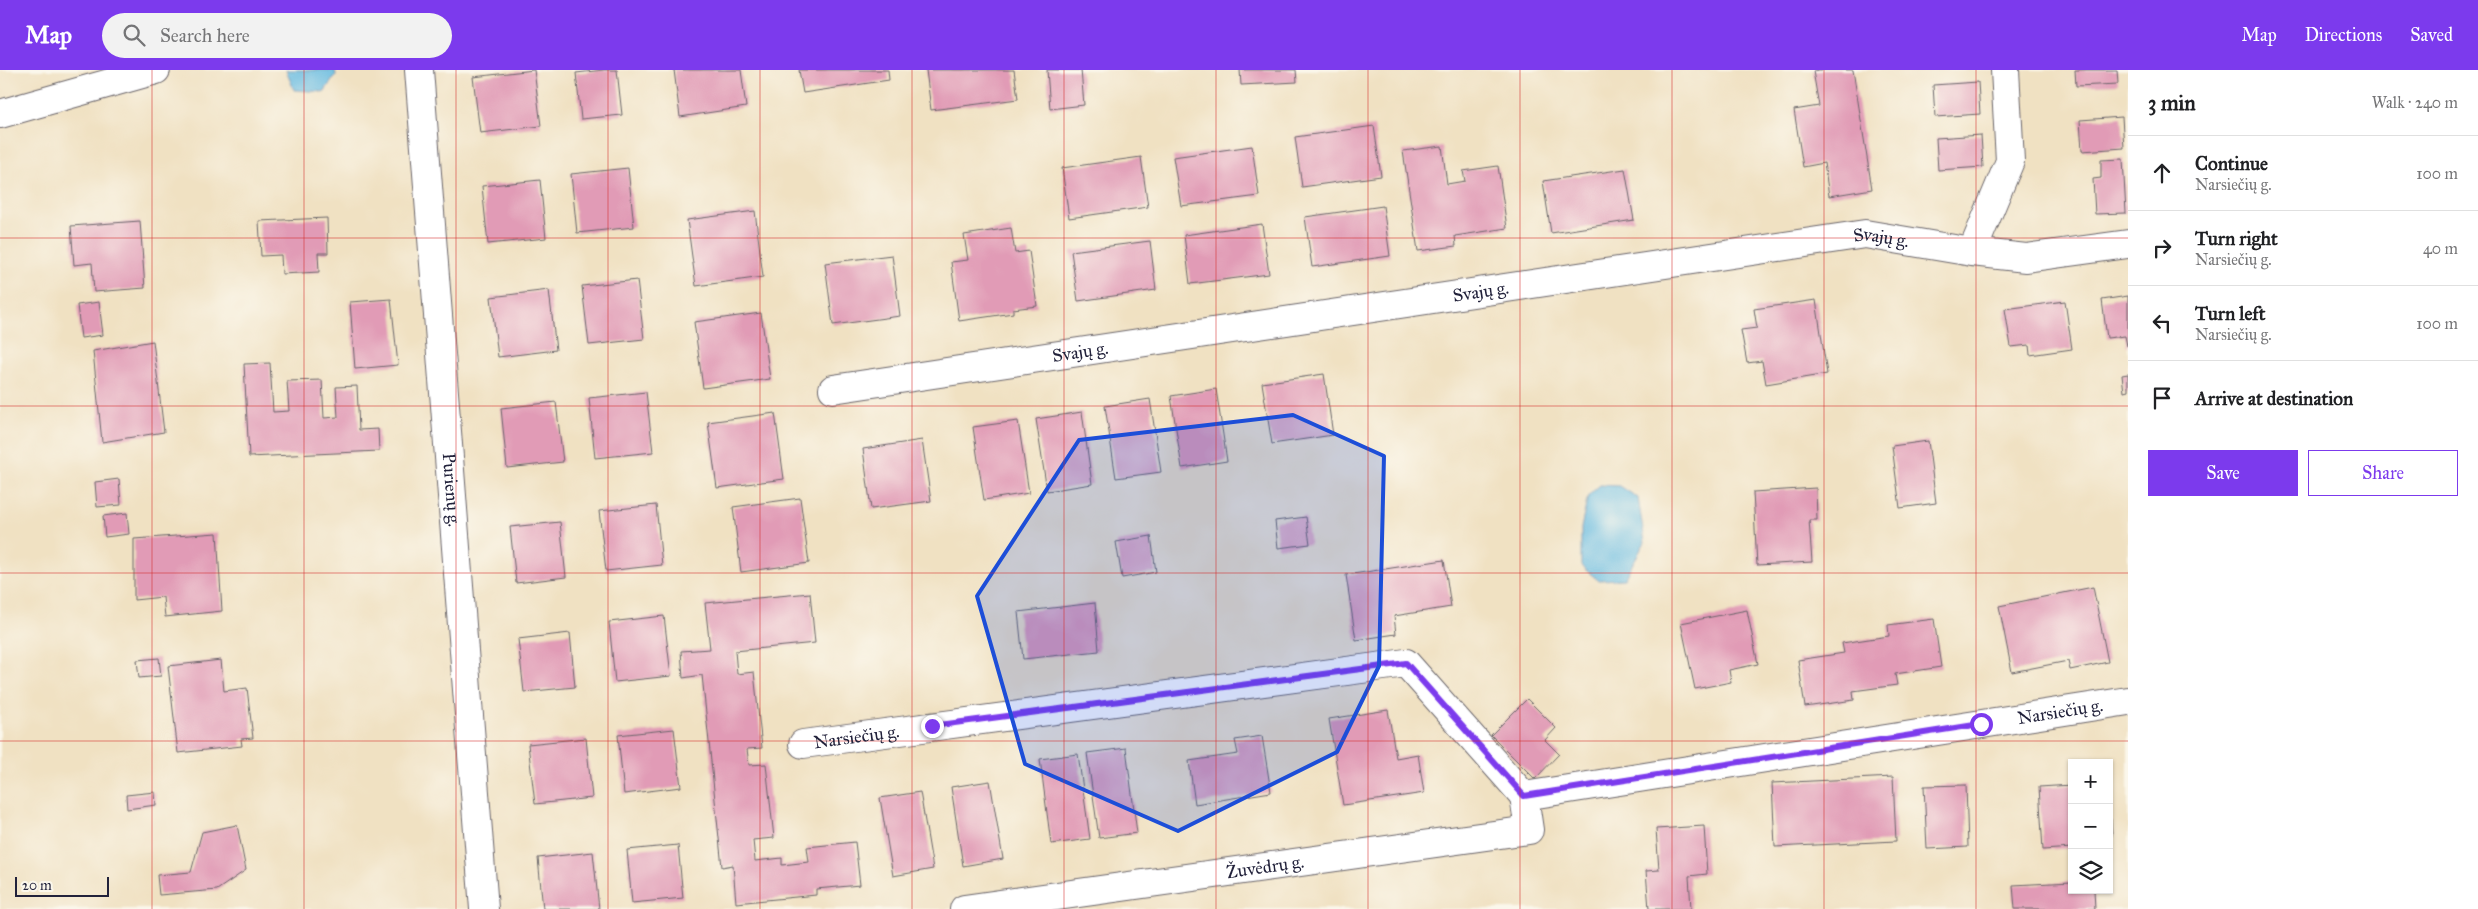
<!DOCTYPE html>
<html lang="en">
<head>
<meta charset="utf-8">
<style>
  :root { --surface:#fff; --page:#f2f2f2; --text:#202124; --muted:#757577; --line:#e0e0e0; --accent:#7c3aed }
  body { margin:0; font-family:"IM FELL Great Primer",serif; background:var(--page); color:var(--text) }
  .controls { position:absolute; right:15px; bottom:15px; display:grid; overflow:hidden; border-radius:0px; box-shadow:0 1px 4px #0004 }
  .controls button { width:45px; height:45px; display:grid; place-items:center; padding:0; border:0; border-bottom:1px solid var(--line); background:var(--surface); color:var(--text); font:25px sans-serif }
  .scale { position:absolute; left:15px; bottom:12px; width:94px; box-sizing:border-box; padding-left:5px; border:2px solid #22223b; border-top:0; font-size:14px; line-height:18px; white-space:nowrap; color:#22223b; -webkit-text-stroke:4px #fbf7ec; paint-order:stroke }
  .stop { position:absolute; width:15px; height:15px; margin:-11px; border:4px solid #7c3aed; border-radius:50%; background:#fff }
  .stop.end { background:#7c3aed; border-color:#fff; box-shadow:0 1px 5px #0008 }
  .list { margin:0; padding:0; list-style:none }
  h2 { display:flex; justify-content:space-between; align-items:center; height:65px; margin:0; padding:0 20px; font-size:21px }
  h2 small { font-size:16px; font-weight:400; color:var(--muted) }
  .list li { display:grid; grid-template-columns:32px 1fr auto; gap:15px; align-items:center; box-sizing:border-box; height:75px; padding:0 20px; border-top:1px solid var(--line) }
  .list b { display:block; font-size:19px; white-space:nowrap }
  .list p { margin:0; font-size:16px; white-space:nowrap; color:var(--muted) }
  .list em { font-size:16px; font-style:normal; color:var(--muted) }
  .actions { display:flex; gap:10px; padding:15px 20px }
  .actions a { flex:1; padding:11px 0; border:1px solid var(--accent); border-radius:0px; text-align:center; font-size:18px; color:var(--accent) }
  .actions .main { background:var(--accent); color:#fff }
  .icon { flex:none; width:28px; height:28px; fill:none; stroke:currentColor; stroke-width:2; stroke-linecap:round; stroke-linejoin:round }
  .map { position:relative; flex:none; width:2128px; height:839px; overflow:hidden }
  header { display:flex; align-items:center; gap:30px; box-sizing:border-box; height:70px; padding:0 25px; background:var(--accent); color:#fff }
  header strong { font-size:24px }
  nav { display:flex; gap:28px; margin-inline-start:auto; font-size:18px }
  .search { width:350px; height:45px; background:var(--page); display:flex; align-items:center; gap:12px; box-sizing:border-box; padding:0 18px; border-radius:28px; color:var(--muted); font-size:19px }
  main { display:flex }
  aside { flex:1; background:var(--surface) }
  .map>svg:first-child { display:block }
</style>
</head>
<body>
<header>
<strong>Map</strong>
<div class="search"><svg class="icon" aria-label="search" viewBox="0 0 24 24"><circle cx="10" cy="10" r="6"/><path d="M15 15l6 6"/></svg>Search here</div>
<nav><a>Map</a><a>Directions</a><a>Saved</a></nav>
</header>
<main>
<div class="map">
<svg width="2128" height="839" viewBox="0 0 2128 839">
  <rect width="100%" height="100%" fill="#fbf7ec"/>
  <filter id="ink" filterUnits="userSpaceOnUse"><feTurbulence type="fractalNoise" baseFrequency=".02" numOctaves="2"/><feDisplacementMap in="SourceGraphic" scale="10" xChannelSelector="R" yChannelSelector="G"/><feConvolveMatrix kernelMatrix="1 2 1 2 8 2 1 2 1" color-interpolation-filters="sRGB"/></filter>
  <filter id="wash" filterUnits="userSpaceOnUse"><feTurbulence type="fractalNoise" baseFrequency=".0096" numOctaves="4" result="noise"/><feDisplacementMap in="SourceGraphic" scale="20" xChannelSelector="R" yChannelSelector="G"/><feGaussianBlur stdDeviation="1.12" result="paint"/><feColorMatrix in="noise" values="0 0 0 0 0 0 0 0 0 0 0 0 0 0 0 0 0 1.4 0 .05"/><feComposite in="paint" operator="in"/></filter>
  <g filter="url(#wash)">
    <rect width="100%" height="100%" fill="#f0e1c2"/>
    <!-- water -->
    <g fill="#64b9e0" stroke="#436e8e">
      <polygon points="286,0 335,0 336,5 324,22 294,20"/>
      <polygon points="1600,415 1620,416 1638,428 1645,472 1624,509 1598,510 1581,496 1581,458 1588,426"/>
    </g>
    <g id="blocks">
      <!-- building -->
      <g fill="#e19bb6">
        <polygon points="534,0 541,56 480,63 473,7"/>
        <polygon points="604,0 617,0 622,45 581,49 576,3"/>
        <polygon points="674,0 741,0 746,37 680,47"/>
        <polygon points="799,0 888,0 889,10 803,23"/>
        <polygon points="926,0 1014,0 1018,29 931,40"/>
        <polygon points="1047,0 1081,0 1084,35 1050,39"/>
        <polygon points="1240,0 1296,0 1297,12 1241,15"/>
        <polygon points="1819,0 1853,0 1872,119 1829,126 1824,93 1803,97 1794,40 1819,36 1813,1"/>
        <polygon points="2075,0 2117,0 2118,14 2076,16"/>
        <polygon points="1978,12 1980,44 1935,47 1933,15"/>
        <polygon points="2122,47 2124,78 2082,81 2080,50"/>
        <polygon points="1374,56 1381,106 1302,117 1295,67"/>
        <polygon points="1981,65 1983,97 1938,100 1936,68"/>
        <polygon points="1252,76 1259,126 1181,136 1173,87"/>
        <polygon points="1442,76 1447,114 1465,111 1463,101 1498,96 1507,158 1455,166 1456,176 1418,181 1403,81"/>
        <polygon points="1141,87 1148,137 1069,148 1062,98"/>
        <polygon points="2123,89 2126,143 2095,144 2093,109 2101,108 2101,90"/>
        <polygon points="628,98 634,157 577,163 571,104"/>
        <polygon points="1625,99 1634,150 1551,163 1543,111"/>
        <polygon points="540,110 546,168 488,174 482,116"/>
        <polygon points="1383,136 1390,186 1312,197 1305,147"/>
        <polygon points="755,141 763,207 696,216 687,150"/>
        <polygon points="327,148 328,183 318,183 319,202 282,204 281,185 261,186 259,151"/>
        <polygon points="140,151 145,218 94,222 92,193 74,195 71,156"/>
        <polygon points="1262,154 1269,204 1190,214 1184,165"/>
        <polygon points="1011,158 1015,183 1029,181 1037,236 1013,239 1013,243 959,251 951,192 968,190 964,165"/>
        <polygon points="1150,171 1156,220 1078,231 1071,181"/>
        <polygon points="892,185 900,246 833,255 825,193"/>
        <polygon points="637,210 644,269 589,275 582,216"/>
        <polygon points="549,220 556,280 498,287 491,227"/>
        <polygon points="2128,226 2128,276 2127,276 2125,266 2107,268 2102,230"/>
        <polygon points="391,229 398,295 355,299 350,232"/>
        <polygon points="1816,230 1827,304 1766,314 1762,291 1747,293 1741,260 1757,258 1754,239"/>
        <polygon points="2065,231 2072,279 2030,285 2029,275 2011,277 2005,239"/>
        <polygon points="99,232 103,265 81,268 77,235"/>
        <polygon points="761,243 770,309 703,318 694,252"/>
        <polygon points="153,271 164,362 102,372 93,281"/>
        <polygon points="270,293 273,342 289,341 287,311 322,310 324,348 338,347 336,317 357,316 359,360 378,359 379,381 249,387 244,294"/>
        <polygon points="1324,304 1333,365 1272,374 1262,313"/>
        <polygon points="2128,304 2128,321 2124,322 2122,305"/>
        <polygon points="1216,319 1227,391 1182,398 1171,326"/>
        <polygon points="646,322 653,382 595,388 589,328"/>
        <polygon points="1150,329 1161,402 1116,408 1105,336"/>
        <polygon points="556,332 563,392 507,398 501,338"/>
        <polygon points="1082,342 1092,414 1047,421 1036,349"/>
        <polygon points="775,343 784,409 717,418 708,352"/>
        <polygon points="1018,351 1029,423 984,430 973,357"/>
        <polygon points="922,370 931,431 871,439 863,379"/>
        <polygon points="1928,371 1936,433 1900,438 1892,376"/>
        <polygon points="119,409 121,435 97,437 95,412"/>
        <polygon points="1816,418 1817,450 1809,450 1812,492 1757,495 1753,422"/>
        <polygon points="800,428 809,493 741,502 733,437"/>
        <polygon points="656,435 662,495 606,501 599,441"/>
        <polygon points="127,443 129,464 105,467 103,446"/>
        <polygon points="1306,447 1310,474 1278,478 1275,451"/>
        <polygon points="560,452 566,507 516,513 510,457"/>
        <polygon points="217,463 222,541 165,547 163,527 134,530 134,469"/>
        <polygon points="1151,466 1156,502 1122,508 1116,472"/>
        <polygon points="1444,490 1451,537 1394,546 1396,564 1356,570 1346,505"/>
        <polygon points="2093,517 2108,592 2070,600 2068,591 2012,602 1999,536"/>
        <polygon points="810,523 815,573 735,581 737,604 754,602 762,678 747,679 749,695 766,694 774,768 753,770 755,791 782,788 782,795 809,792 807,777 855,772 860,815 816,819 816,825 736,833 733,795 722,797 702,605 683,608 681,581 710,579 705,533"/>
        <polygon points="1095,533 1099,581 1023,589 1018,542"/>
        <polygon points="1747,540 1758,594 1729,600 1731,612 1695,619 1681,553"/>
        <polygon points="664,546 671,606 615,612 609,552"/>
        <polygon points="1934,549 1941,597 1895,604 1897,615 1853,621 1854,630 1805,637 1798,590 1844,583 1842,573 1889,566 1888,555"/>
        <polygon points="570,563 575,617 524,622 518,569"/>
        <polygon points="159,588 161,606 139,608 137,590"/>
        <polygon points="221,590 224,621 247,618 253,668 241,669 242,676 178,683 168,596"/>
        <polygon points="1527,629 1556,658 1545,670 1559,684 1535,709 1491,665"/>
        <polygon points="1388,640 1396,688 1418,684 1424,723 1343,735 1329,649"/>
        <polygon points="674,659 681,717 624,724 618,665"/>
        <polygon points="1262,666 1271,722 1195,734 1189,691 1238,684 1235,670"/>
        <polygon points="586,668 592,728 535,734 528,674"/>
        <polygon points="1126,678 1137,763 1099,768 1087,683"/>
        <polygon points="1078,684 1090,769 1051,774 1040,689"/>
        <polygon points="1893,707 1896,771 1775,777 1772,713"/>
        <polygon points="990,711 1003,789 963,796 951,717"/>
        <polygon points="1966,715 1968,777 1927,779 1924,716"/>
        <polygon points="2072,715 2072,778 2043,780 2039,717"/>
        <polygon points="155,722 156,735 127,739 126,725"/>
        <polygon points="920,722 933,799 893,806 880,728"/>
        <polygon points="2109,749 2111,749 2112,766 2109,766"/>
        <polygon points="237,755 246,800 217,820 159,825 157,805 191,802 202,762"/>
        <polygon points="1704,756 1707,804 1689,806 1691,839 1649,839 1646,801 1659,800 1656,759"/>
        <polygon points="678,775 683,828 632,833 627,780"/>
        <polygon points="593,782 599,839 543,839 538,788"/>
        <polygon points="2072,812 2072,820 2094,820 2095,839 2015,839 2013,815"/>
      </g>
    </g>
  </g>
  <g filter="url(#ink)">
    <use href="#blocks" fill-opacity="0" stroke="#6a656a" stroke-width="1"/>
    <g fill="none" stroke-linecap="round" stroke-linejoin="round">
      <!-- minor casing -->
      <g stroke="#6a656a" stroke-width="30">
        <g id="minor">
          <path id="s1" d="M419,0l65,839"/>
          <polyline points="0,44 156,0"/>
          <polyline points="1972,182 2010,91 2005,0"/>
          <path id="s2" d="M833,319l1032,-155 107,18 54,6 102,-14"/>
          <path id="s3" d="M803,674l603,-81 118,133 604,-95"/>
          <path id="s4" d="M964,839l565,-79 -5,-34"/>
        </g>
      </g>
      <!-- minor -->
      <use href="#minor" stroke="#fff" stroke-width="28"/>
    </g>
  </g>
  <g fill="none" stroke-linecap="round" stroke-linejoin="round" filter="url(#ink)">
    <!-- route -->
    <polyline stroke="#7c3aed" stroke-width="6" points="932,656 1406,593 1524,726 1981,654"/>
  </g>
  <!-- marked area -->
  <path fill="#1d4ed8" fill-opacity="0.2" stroke="#1d4ed8" stroke-width="4" stroke-linejoin="round" d="M1293,345l91,41 -5,210 -42,86 -159,79 -153,-67 -48,-168 102,-156z"/>
  <!-- grid -->
  <path fill="none" stroke="#d62828" stroke-width="1" stroke-opacity="0.55" d="M152,0v839M304,0v839M456,0v839M608,0v839M760,0v839M912,0v839M1064,0v839M1216,0v839M1368,0v839M1520,0v839M1672,0v839M1824,0v839M1976,0v839M0,168h2128M0,336h2128M0,503h2128M0,671h2128"/>
  <g text-anchor="middle" stroke-width="4" stroke-linejoin="round" paint-order="stroke">
    <!-- street labels -->
    <g font-size="18" fill="#22223b" stroke="#fbf7ec">
      <text dy="6" stroke="none"><textPath href="#s2" startOffset="1060">Svajų g.</textPath></text>
      <text dy="6" stroke="none"><textPath href="#s2" startOffset="655">Svajų g.</textPath></text>
      <text dy="6" stroke="none"><textPath href="#s2" startOffset="250">Svajų g.</textPath></text>
      <text dy="6" stroke="none"><textPath href="#s1" startOffset="421">Purienų g.</textPath></text>
      <text dy="6" stroke="none"><textPath href="#s3" startOffset="1329">Narsiečių g.</textPath></text>
      <text dy="6" stroke="none"><textPath href="#s3" startOffset="54">Narsiečių g.</textPath></text>
      <text dy="6" stroke="none"><textPath href="#s4" startOffset="304">Žuvėdrų g.</textPath></text>
    </g>
  </g>
</svg>
<div class="controls">
<button>+</button>
<button>−</button>
<button><svg class="icon" aria-label="layers" viewBox="0 0 24 24"><path d="M12 4l9 5-9 5-9-5zM3 14l9 5 9-5"/></svg></button>
</div>
<div class="scale">20 m</div>
<div class="stop" style="left:1981px;top:654px"></div>
<div class="stop end" style="left:932px;top:656px"></div>
</div>
<aside>
<h2>3 min<small>Walk · 240 m</small></h2>
<ul class="list">
<li><svg class="icon" aria-label="ahead" viewBox="0 0 24 24"><path d="M12 20V5M6 11l6-6 6 6"/></svg><div><b>Continue</b><p>Narsiečių g.</p></div><em>100 m</em></li>
<li><svg class="icon" aria-label="right" viewBox="0 0 24 24"><path d="M7 20v-9h11M14 6l5 5-5 5"/></svg><div><b>Turn right</b><p>Narsiečių g.</p></div><em>40 m</em></li>
<li><svg class="icon" aria-label="left" viewBox="0 0 24 24"><path d="M17 20v-9H6M10 6l-5 5 5 5"/></svg><div><b>Turn left</b><p>Narsiečių g.</p></div><em>100 m</em></li>
<li><svg class="icon" aria-label="arrive" viewBox="0 0 24 24"><path d="M6 21V4h12l-3 4 3 4H6"/></svg><div><b>Arrive at destination</b></div></li>
</ul>
<div class="actions"><a class="main">Save</a><a>Share</a></div>
</aside>
</main>
</body>
</html>
